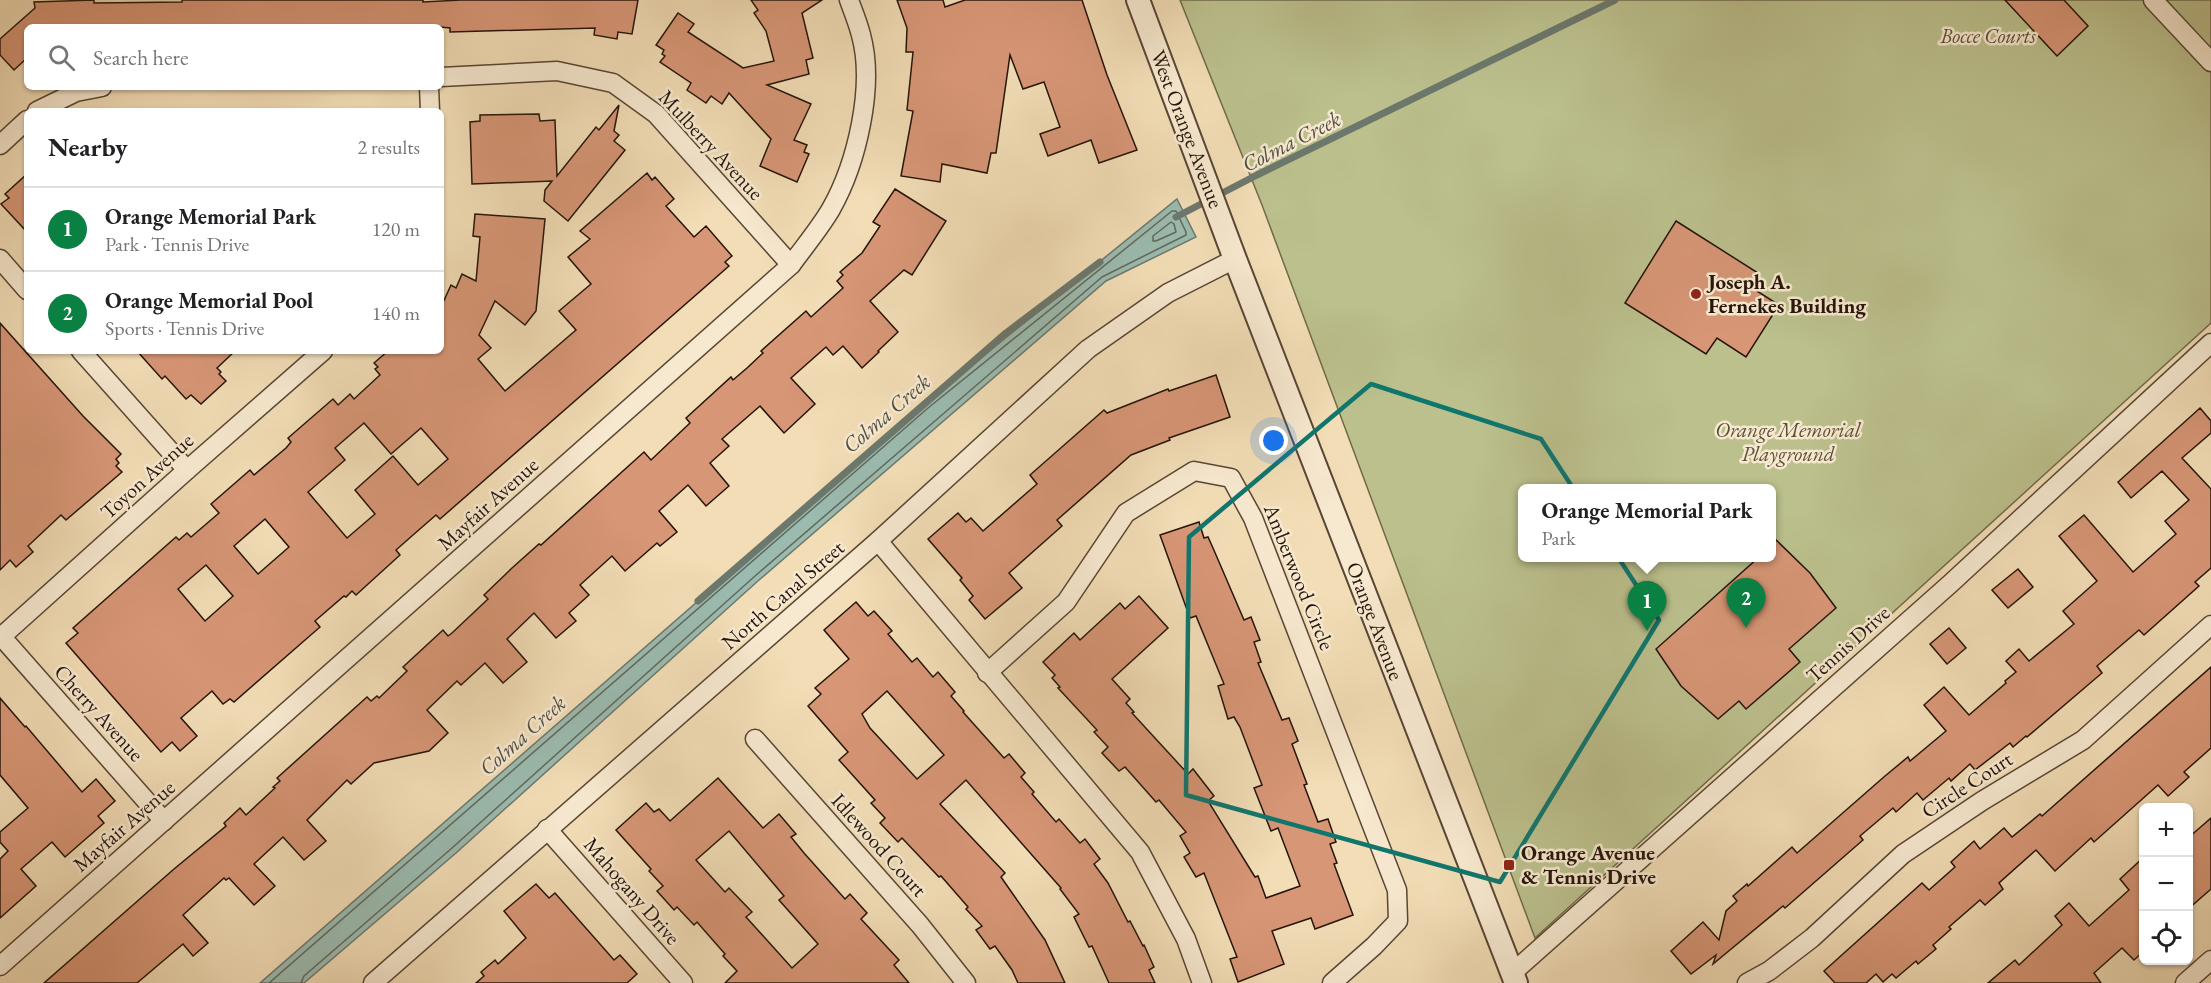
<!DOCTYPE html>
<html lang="en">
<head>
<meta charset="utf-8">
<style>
  :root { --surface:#fff; --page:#f6f6f6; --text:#202124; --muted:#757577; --line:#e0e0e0; --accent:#0b8043 }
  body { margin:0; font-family:"EB Garamond",serif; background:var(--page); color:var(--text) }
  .controls { position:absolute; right:18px; bottom:18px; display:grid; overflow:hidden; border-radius:9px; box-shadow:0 2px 4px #0004 }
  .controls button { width:54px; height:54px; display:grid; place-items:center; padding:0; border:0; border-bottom:2px solid var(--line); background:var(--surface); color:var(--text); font:30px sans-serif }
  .you { position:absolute; left:1274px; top:441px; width:21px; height:21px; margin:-15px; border:4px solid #fff; border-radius:50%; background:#1a73e8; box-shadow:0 0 0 9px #1a73e833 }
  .badge { display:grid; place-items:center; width:39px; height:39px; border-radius:50%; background:var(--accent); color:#fff; font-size:20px; font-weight:700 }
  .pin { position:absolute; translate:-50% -50px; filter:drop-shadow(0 2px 3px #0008) }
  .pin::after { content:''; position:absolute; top:32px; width:21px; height:18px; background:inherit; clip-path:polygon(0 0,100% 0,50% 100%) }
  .popup { position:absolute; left:1518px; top:484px; width:258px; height:78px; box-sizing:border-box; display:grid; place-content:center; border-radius:9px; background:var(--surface); filter:drop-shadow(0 2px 4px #0005); font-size:20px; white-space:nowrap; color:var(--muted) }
  .popup b { font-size:22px; color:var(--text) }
  .popup::after { content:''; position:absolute; left:50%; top:100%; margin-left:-12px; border:12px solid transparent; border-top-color:var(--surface) }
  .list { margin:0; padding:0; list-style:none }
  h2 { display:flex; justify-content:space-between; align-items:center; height:78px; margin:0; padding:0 24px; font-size:26px }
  h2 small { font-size:20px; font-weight:400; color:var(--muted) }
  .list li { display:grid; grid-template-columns:39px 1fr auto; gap:18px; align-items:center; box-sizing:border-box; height:84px; padding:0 24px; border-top:2px solid var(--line) }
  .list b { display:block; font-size:22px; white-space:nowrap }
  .list p { margin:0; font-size:20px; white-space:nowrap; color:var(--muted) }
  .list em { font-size:20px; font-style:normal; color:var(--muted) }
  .icon { flex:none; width:33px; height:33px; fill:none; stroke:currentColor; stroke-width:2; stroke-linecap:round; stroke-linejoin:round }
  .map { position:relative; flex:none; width:2211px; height:983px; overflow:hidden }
  .search { position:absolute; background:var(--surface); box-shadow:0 2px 4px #0004; left:24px; top:24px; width:420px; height:66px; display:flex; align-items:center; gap:15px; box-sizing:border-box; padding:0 21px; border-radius:9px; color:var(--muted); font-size:22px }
  .panel { position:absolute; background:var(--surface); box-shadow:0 2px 4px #0004; left:24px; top:108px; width:420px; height:246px; border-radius:9px }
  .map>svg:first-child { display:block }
</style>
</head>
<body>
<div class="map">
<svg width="2211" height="983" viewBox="0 0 2211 983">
  <rect width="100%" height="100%" fill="#f2ddb6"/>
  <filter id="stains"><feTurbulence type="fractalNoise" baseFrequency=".00333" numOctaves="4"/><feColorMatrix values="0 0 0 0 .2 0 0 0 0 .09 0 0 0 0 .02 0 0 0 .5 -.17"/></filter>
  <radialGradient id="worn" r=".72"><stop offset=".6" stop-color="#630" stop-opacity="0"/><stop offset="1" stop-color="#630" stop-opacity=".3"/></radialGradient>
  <!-- green -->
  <path fill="#bbc08d" stroke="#706a4b" stroke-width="1.5" fill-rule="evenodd" d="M1180,0h1031v323l-676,615 -273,-733zM1522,488h250v70h-250z"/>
  <!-- water -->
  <polygon fill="#9bbbb0" stroke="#6c786d" stroke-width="1.5" points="1177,199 1196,237 1106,281 759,580 456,853 304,983 260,983 924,404"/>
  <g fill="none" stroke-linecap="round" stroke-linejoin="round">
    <!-- shore -->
    <g stroke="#60685c" stroke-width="1.5">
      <polygon points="1171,222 1174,224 1176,232 1156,241 1153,241 1153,236"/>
      <polyline points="269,983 928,408 1172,211 1176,211 1186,232 1186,235 1102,277 755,576 452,848 304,976 301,983"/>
    </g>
    <!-- stream -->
    <g stroke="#6c786d" stroke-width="7">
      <polyline points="1176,217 1257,175 1615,0"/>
      <polyline points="698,601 1006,333 1100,262"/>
    </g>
  </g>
  <!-- building -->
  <g fill="#d79676" stroke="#251409" stroke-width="1.5" fill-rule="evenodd">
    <polygon points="94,0 94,3 182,2 182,0 423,0 423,2 461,0 638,0 632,34 618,32 617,39 594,35 595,28 450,32 450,28 441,27 27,27 27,58 14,70 0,55 0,39 35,8 34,2"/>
    <polygon points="751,0 822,0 802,13 813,58 806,60 809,74 767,85 811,104 794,140 807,145 804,152 809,154 797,182 760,166 771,139 729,93 722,104 711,96 706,103 687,90 691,83 660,62 665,56 662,54 664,50 656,45 678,13 694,24 688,32 743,68 774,61 766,31 754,13 758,10"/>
    <polygon points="897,0 943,0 945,7 965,0 1082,0 1107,75 1137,150 1099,163 1091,140 1048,156 1040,134 1060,127 1044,82 1023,89 1010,55 996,153 991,153 987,173 942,164 940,182 901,176 913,111 907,110 913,52 906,52 907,28"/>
    <polygon points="2005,0 2064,0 2088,26 2057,56"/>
    <polygon points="619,105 614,131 619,135 614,141 625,150 568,221 544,201 545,190 552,181 472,184 470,122 480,121 480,115 539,114 540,121 555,120 557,176 596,127 599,130"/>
    <path d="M647,173l5,7 3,-3 19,22 -8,7 28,31 12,-11 26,30 -7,6 4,4 -289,253 -4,-4 -23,20 -17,15 4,5 -44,40 -4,-4 -6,6 -2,-1 -29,25 5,6 -86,75 -4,-3 -7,5 -11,-13 -31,27 16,18 -17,15 -8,-9 -11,10 -95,-109 12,-10 -5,-5 103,-91 3,3 8,-7 4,4 28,-24 -8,-9 39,-34 4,5 32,-27 5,-6 -3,-4 45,-39 5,6 12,-11 4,5 26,-24 -5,-6 3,-2 -4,-4 14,-12h53v-44l10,-22 5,3 6,-14 14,7 4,-44 -7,-1 2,-22 70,5 -9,92 -11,14 -30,-24 -16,34 12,13 -13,11 27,32 71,-61 -17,-19 32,-27 -23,-27 22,-18 -10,-8zM364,423l27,31 30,-26 27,31 -30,26 -25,-29 -38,34 20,24 -28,24 -39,-46 37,-32 -10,-12zM265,519l24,28 -31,27 -24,-28zM206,565l27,31 -28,25 -27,-32z"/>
    <polygon points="27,174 27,232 1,204 9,198 5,194"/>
    <polygon points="895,189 946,221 912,275 904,270 870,301 898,332 878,351 879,352 862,368 843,346 833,355 826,347 791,378 815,404 784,433 760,406 722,439 729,446 710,463 729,486 706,506 688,485 659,511 677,532 660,546 657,543 625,571 612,556 580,585 589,595 569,613 576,621 556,638 534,613 507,639 527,662 503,683 485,663 461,685 457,681 427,710 448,733 429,751 374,763 351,784 347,780 307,820 326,841 304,860 283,837 254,864 275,886 254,905 229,878 226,880 224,878 183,915 208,943 193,956 183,944 137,983 44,983 174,869 226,826 224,823 240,808 246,815 275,788 273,787 280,781 277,778 367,697 371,701 377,696 379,698 407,671 403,667 443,630 448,636 452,633 488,599 484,595 512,568 539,544 541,545 644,452 651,460 690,423 686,418 731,377 733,380 747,368 763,353 761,351 806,311 811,317 843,288 837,281 843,275 840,272 862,253 880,226 873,222"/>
    <polygon points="1676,221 1758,273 1749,286 1779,305 1746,357 1717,338 1706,354 1625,303"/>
    <polygon points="0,323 83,416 121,454 116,459 119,463 116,466 122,472 66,520 61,515 28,546 33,552 16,567 10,560 0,570"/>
    <polygon points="137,351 235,351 217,368 221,372 219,374 226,381 201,404 191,395 186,399 165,376 162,379"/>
    <polygon points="1216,375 1230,417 1169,438 1170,440 1131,455 1057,520 1062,526 1009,573 1022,588 985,619 969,600 973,596 960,580 962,578 928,539 958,513 966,522 971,518 983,531 1037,484 1030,475 1104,410 1107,413 1168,389 1169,391"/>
    <polygon points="2200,408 2211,421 2211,433 2182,458 2211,489 2211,568 2195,582 2199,586 2144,635 2139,630 2097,666 2102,673 2027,737 2026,736 2013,747 2010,743 1975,770 1970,764 1951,781 1949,778 1923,800 1917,793 1896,812 1893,808 1860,836 1863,840 1785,908 1783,906 1713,964 1716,955 1691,974 1671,951 1703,922 1719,940 1726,911 1737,901 1733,896 1747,884 1748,886 1792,847 1797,853 1885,776 1908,757 1910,761 1946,731 1924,705 1944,687 1969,715 2006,683 2005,681 2016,672 2006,661 2019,649 2029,661 2074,624 2063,611 2097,581 2059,536 2084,515 2133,572 2176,534 2165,521 2189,500 2162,471 2131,498 2118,482"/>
    <polygon points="1199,522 1204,538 1208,537 1213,548 1244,620 1251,617 1260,640 1254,642 1261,662 1258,663 1282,720 1289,718 1298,741 1292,744 1307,784 1304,785 1318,822 1328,819 1336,842 1330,844 1337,863 1334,864 1353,915 1315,929 1311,918 1272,931 1284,964 1238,982 1230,959 1237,957 1204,873 1196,877 1184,857 1190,853 1180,836 1186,832 1159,800 1156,802 1125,767 1119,771 1102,753 1108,747 1094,732 1097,730 1058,688 1060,687 1052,678 1055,675 1043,662 1074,633 1080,640 1120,603 1125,609 1139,596 1168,628 1112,679 1130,699 1126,703 1134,712 1132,713 1188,774 1193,769 1214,796 1208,801 1255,877 1258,876 1266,898 1300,886 1278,828 1271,831 1254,788 1262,785 1240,727 1234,717 1228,719 1218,686 1224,684 1196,616 1190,618 1160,535"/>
    <polygon points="1772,536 1810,573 1836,608 1789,649 1800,662 1746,709 1739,701 1718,719 1681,686 1656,649 1758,558 1772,558"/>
    <polygon points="2018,569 2033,587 2008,608 1992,590"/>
    <path d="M856,602l12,14 6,-5 18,20 -4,3 24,28 5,-4 16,19 5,-5 17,20 -4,4 13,15 -1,1 41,46 5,-4 16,19 -4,4 13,15 -2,2 24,28 3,-3 21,24 5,-4 15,20 -6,5 14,19 20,39 2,-1 13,25 1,-1 10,22 -5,3 6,13h-46l-17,-37 -3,1 -15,-30 5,-3 -19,-25 1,-1 -95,-108 -26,24 65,69 -4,4 44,63 20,43h-47l-6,-13 -17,-24 -5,3 -14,-19 6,-4 -16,-17 2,-2 -27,-31 -2,1 -37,-39 -4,4 -18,-19 5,-5 -14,-15 4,-3 -36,-40 9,-8 -40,-46 13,-12 -6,-6 34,-29 -25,-29zM887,691l57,64 -27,24 -47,-51 -8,-14z"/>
    <polygon points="1949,628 1966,648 1947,664 1930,644"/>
    <polygon points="2211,667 2211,748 2184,772 2189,777 2168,796 2158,785 2094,842 2091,838 2055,871 2036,850 1999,883 2003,889 1985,905 1980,900 1949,927 1951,929 1933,945 1936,949 1918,964 1916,961 1896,978 1892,974 1883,982 1876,974 1866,983 1835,983 1824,971 1922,883 1929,890 1955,867 1951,862 1974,841 1980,849 2004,828 2012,837 2040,814 2042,816"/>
    <polygon points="0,698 25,727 26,726 82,792 96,779 115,801 98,816 104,823 65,857 52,842 21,869 36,886 0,918 0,859 8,851 0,842 0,832 28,808 0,775"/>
    <path d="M718,778l45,50 16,-14 17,20 -5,3 13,16 41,46 5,-5 17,19 -6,6 38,41 -5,5 15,18h-184l12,-12 -14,-15 2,-2 -28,-32 -3,3 -17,-18 -3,3 -17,-19 6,-5 -14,-15 2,-2 -35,-39 30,-27 8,9 5,-3 11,12zM729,831l55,65 -5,4 39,44 -26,24 -46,-51 6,-5 -23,-24 -4,4 -29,-32z"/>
    <polygon points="2211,818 2211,889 2188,909 2188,838"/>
    <polygon points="2144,857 2144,951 2134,960 2122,948 2094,973 2101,983 1988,983 2015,960 2019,965 2062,925 2055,916 2069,903 2089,926 2129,890 2120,879"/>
    <polygon points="536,884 549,898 555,893 614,960 620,955 637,974 627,983 476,983 484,976 481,972 495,960 498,964 526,938 504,911"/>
  </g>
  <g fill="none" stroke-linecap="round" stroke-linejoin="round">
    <!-- minor casing -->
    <g stroke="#584634" stroke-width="21">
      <g id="minor">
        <polyline points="2153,0 2211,62"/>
        <polyline points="441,77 557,71 613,83 656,114 791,265"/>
        <polyline points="429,87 430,111"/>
        <polyline points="37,111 76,92 102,87"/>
        <polyline points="0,145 27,120"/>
        <polyline points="0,259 27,290"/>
        <polyline points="81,351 187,470"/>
        <polyline points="878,541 1140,852 1186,939 1202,983"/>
        <polyline points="0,635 164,821"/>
        <polyline points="1,637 187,470 323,351"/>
        <polyline points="987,673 1066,602 1126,513 1194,471 1231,478 1253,518 1397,890 1398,921 1374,946 1332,983"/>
        <polyline points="755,739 920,925 966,983"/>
        <polyline points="547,829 683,983"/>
        <path d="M0,966l791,-701c13,-18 29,-37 40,-56 26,-46 44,-123 30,-174 -3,-12 -8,-24 -12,-35"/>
        <polyline points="1511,974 1950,584 2211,343"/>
        <polyline points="373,983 878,541 1088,349 1168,293 1235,259"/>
        <polyline points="1747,983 1769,971 1812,938 1903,854 1982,801 2083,740 2211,625"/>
        <polyline points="2185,983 2211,960"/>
      </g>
    </g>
    <!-- tertiary casing -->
    <g stroke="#584634" stroke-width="26">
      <polyline id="tertiary" points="1138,0 1235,259 1516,983"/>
    </g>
    <!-- minor -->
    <use href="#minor" stroke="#f7e9d0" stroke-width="18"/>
    <!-- tertiary -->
    <use href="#tertiary" stroke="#f7e9d0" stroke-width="22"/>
  </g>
  <!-- marked area -->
  <path fill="none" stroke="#0f766e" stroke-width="4.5" stroke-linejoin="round" d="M1371,384l170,55 118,181 -159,262 -314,-87 3,-258z"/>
  <!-- markers -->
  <g fill="#8f2418" stroke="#f7e9d0" stroke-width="2">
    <circle cx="1696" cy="294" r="6"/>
    <rect x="1503" y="859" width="12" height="12" rx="3"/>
  </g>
  <g text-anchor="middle" stroke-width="5" stroke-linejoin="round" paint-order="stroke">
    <!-- park labels -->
    <g font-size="21" font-style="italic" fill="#5a5037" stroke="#f7e9d0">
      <text x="1988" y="43">Bocce Courts</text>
      <text x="1788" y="437">Orange Memorial<tspan x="1788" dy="24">Playground</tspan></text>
    </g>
    <!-- street labels -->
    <g font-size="21" fill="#251409" stroke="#f7e9d0">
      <text transform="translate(1187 129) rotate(69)" y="7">West Orange Avenue</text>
      <text transform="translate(711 145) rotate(47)" y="7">Mulberry Avenue</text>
      <text transform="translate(147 476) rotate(-42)" y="7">Toyon Avenue</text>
      <text transform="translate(488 504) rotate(-42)" y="7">Mayfair Avenue</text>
      <text transform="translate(1299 577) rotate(68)" y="7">Amberwood Circle</text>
      <text transform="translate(783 595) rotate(-41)" y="7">North Canal Street</text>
      <text transform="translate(1375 621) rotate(69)" y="7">Orange Avenue</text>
      <text transform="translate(1848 644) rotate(-42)" y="7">Tennis Drive</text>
      <text transform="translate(99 713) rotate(48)" y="7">Cherry Avenue</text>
      <text transform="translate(1967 785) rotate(-33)" y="7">Circle Court</text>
      <text transform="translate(124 826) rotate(-41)" y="7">Mayfair Avenue</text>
      <text transform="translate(879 845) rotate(48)" y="7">Idlewood Court</text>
      <text transform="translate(632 891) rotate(49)" y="7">Mahogany Drive</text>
    </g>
    <!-- poi labels -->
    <g font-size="21" font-weight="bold" fill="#251409" stroke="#f7e9d0" text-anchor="start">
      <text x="1708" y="289">Joseph A.<tspan x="1708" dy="24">Fernekes Building</tspan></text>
      <text x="1521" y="860">Orange Avenue<tspan x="1521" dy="24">&amp; Tennis Drive</tspan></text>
    </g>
    <!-- water labels -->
    <g font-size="22" font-style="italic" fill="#4e4e43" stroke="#f7e9d0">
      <text transform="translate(1291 141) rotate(-27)" y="8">Colma Creek</text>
      <text transform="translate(886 413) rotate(-41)" y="8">Colma Creek</text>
      <text transform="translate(522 735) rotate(-42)" y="8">Colma Creek</text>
    </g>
  </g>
  <rect width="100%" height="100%" filter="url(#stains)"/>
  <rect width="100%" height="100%" fill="url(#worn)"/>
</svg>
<div class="controls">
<button>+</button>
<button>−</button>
<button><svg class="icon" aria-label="locate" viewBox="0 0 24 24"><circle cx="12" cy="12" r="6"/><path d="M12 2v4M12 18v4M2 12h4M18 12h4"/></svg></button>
</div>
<div class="you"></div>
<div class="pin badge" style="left:1647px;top:631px">1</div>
<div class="popup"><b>Orange Memorial Park</b>Park</div>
<div class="pin badge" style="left:1746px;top:628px">2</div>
<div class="search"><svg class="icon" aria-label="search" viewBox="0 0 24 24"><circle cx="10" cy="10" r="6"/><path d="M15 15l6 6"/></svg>Search here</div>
<section class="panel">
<h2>Nearby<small>2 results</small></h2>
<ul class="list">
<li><span class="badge">1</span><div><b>Orange Memorial Park</b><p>Park · Tennis Drive</p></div><em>120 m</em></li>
<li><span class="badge">2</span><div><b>Orange Memorial Pool</b><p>Sports · Tennis Drive</p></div><em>140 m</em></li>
</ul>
</section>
</div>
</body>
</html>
